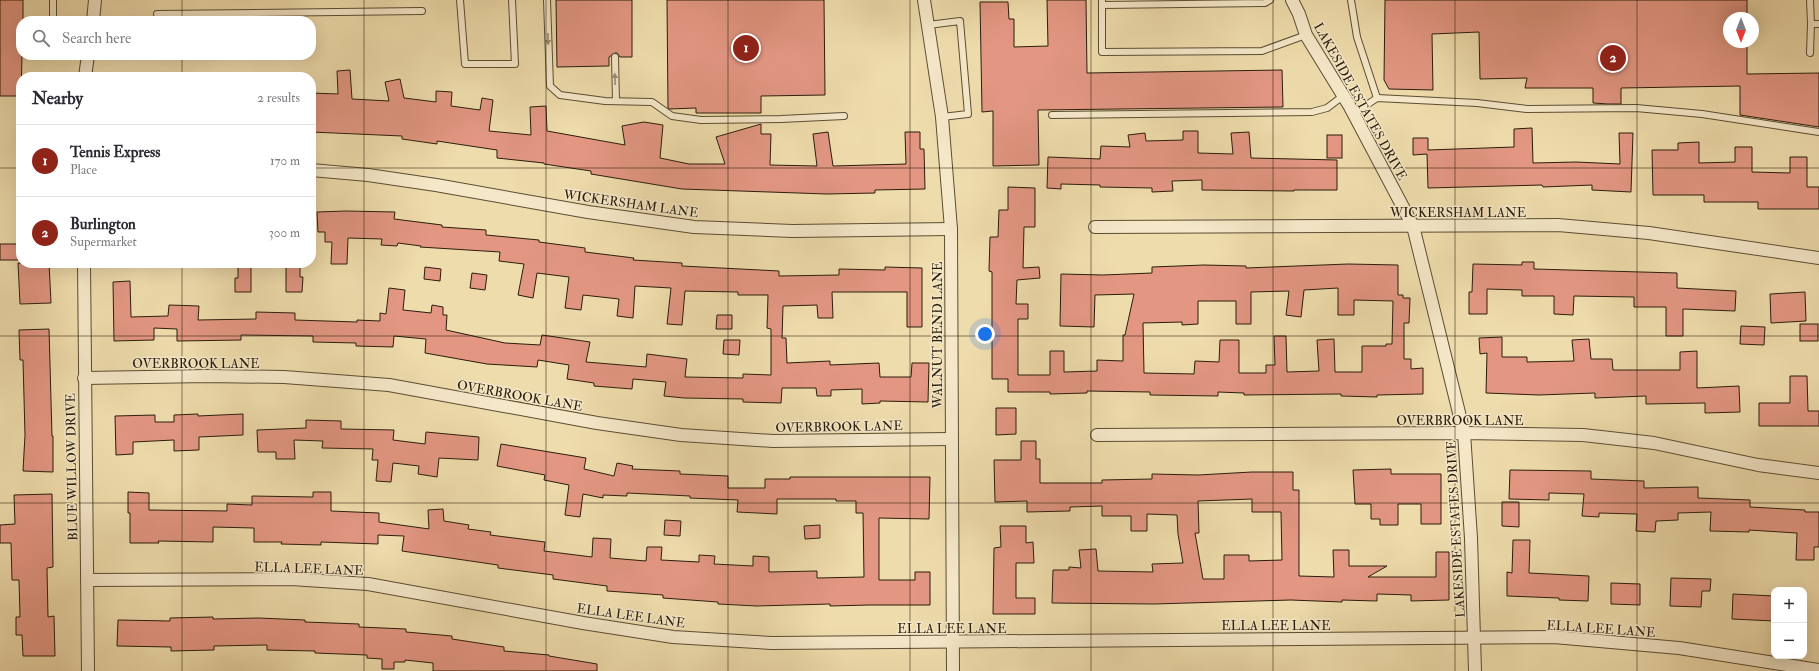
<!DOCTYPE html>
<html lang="en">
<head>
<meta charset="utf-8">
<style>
  :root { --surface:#fff; --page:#f2f2f3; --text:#2b2b33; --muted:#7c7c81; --line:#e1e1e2; --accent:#8f2418 }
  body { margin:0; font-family:"IM FELL Double Pica",serif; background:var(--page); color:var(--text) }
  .controls { position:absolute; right:12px; bottom:12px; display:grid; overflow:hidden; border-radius:8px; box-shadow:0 4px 16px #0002 }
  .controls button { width:36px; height:36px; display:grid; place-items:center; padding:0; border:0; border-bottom:1px solid var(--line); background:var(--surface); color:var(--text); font:20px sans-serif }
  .compass { position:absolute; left:1723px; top:12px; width:36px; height:36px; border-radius:50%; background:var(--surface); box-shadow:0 4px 16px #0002; rotate:180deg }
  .you { position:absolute; left:985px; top:334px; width:14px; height:14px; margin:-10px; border:3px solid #fff; border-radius:50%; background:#1a73e8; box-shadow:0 0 0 6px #1a73e833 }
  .badge { display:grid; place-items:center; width:26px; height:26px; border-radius:50%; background:var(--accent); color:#fff; font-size:13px; font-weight:700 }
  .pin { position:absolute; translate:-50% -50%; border:2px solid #fff; box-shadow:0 1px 4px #0006 }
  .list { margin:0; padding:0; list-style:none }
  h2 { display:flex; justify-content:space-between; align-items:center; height:52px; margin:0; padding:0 16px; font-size:17px }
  h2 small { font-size:13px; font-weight:400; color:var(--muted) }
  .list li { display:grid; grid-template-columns:26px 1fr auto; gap:12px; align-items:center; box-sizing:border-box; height:72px; padding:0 16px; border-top:1px solid var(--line) }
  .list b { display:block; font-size:15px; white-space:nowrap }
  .list p { margin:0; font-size:13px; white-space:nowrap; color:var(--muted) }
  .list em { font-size:13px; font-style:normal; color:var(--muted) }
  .icon { flex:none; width:22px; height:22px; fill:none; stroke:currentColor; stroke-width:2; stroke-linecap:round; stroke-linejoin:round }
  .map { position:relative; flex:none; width:1819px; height:671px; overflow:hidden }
  .search { position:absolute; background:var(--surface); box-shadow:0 4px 16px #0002; left:16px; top:16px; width:300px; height:44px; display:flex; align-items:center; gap:10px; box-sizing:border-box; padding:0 14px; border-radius:16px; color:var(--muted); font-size:15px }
  .panel { position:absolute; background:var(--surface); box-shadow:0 4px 16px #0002; left:16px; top:72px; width:300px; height:196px; border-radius:16px }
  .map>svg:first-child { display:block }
</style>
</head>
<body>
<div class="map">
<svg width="1819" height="671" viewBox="0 0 1819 671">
  <rect width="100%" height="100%" fill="#efdcac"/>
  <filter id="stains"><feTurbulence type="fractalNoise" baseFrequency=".005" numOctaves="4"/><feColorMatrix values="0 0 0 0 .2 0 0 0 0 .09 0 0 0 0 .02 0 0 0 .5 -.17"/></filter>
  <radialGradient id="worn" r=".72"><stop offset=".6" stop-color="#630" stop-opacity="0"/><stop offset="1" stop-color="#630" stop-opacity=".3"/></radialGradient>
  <!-- building -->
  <g fill="#e39783" stroke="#2a1d0b" fill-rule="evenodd">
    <polygon points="0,0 23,0 23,21 21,21 21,55 22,55 21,96 0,96"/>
    <polygon points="556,0 632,0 632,57 620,57 617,53 615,53 609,57 609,66 557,67"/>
    <polygon points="667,0 824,0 825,95 761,96 761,113 696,113 696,108 669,109 668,108"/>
    <polygon points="1047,0 1086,0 1087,73 1282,70 1283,107 1038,110 1039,165 993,166 993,111 982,112 980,2 1008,2 1009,19 1014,19 1014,47 1048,46"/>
    <polygon points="1385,0 1747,0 1747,18 1729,18 1729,42 1747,42 1747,74 1819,73 1819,127 1740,115 1740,86 1621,88 1621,104 1608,104 1593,103 1593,88 1525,88 1527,78 1480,79 1479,32 1432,34 1433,90 1389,89 1384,80"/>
    <polygon points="350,70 352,99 389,101 385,82 400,79 404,98 436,102 436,91 452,92 451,106 480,110 482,98 493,100 489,131 531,135 530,107 546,106 547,131 625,145 622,126 644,122 663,125 660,158 689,164 725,164 716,137 761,124 761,134 771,134 770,165 817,166 813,134 828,132 833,166 906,164 905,132 920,132 920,149 924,149 925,189 875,190 875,193 827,194 682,189 591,174 591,171 544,164 544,163 497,158 497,150 437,141 437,144 402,139 402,136 311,132 311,93 338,94 337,71"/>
    <polygon points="1532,128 1533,163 1576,162 1620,164 1619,133 1633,133 1631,192 1592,190 1592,185 1543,187 1542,185 1428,188 1427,154 1413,155 1413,138 1428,138 1428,150 1514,147 1514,129"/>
    <polygon points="1183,131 1198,131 1198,153 1233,154 1231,133 1249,132 1251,158 1337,160 1337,190 1294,190 1294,191 1202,190 1202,180 1172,181 1173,191 1152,192 1152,188 1100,187 1100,185 1061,184 1061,189 1047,188 1048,157 1100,159 1101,146 1130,147 1128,135 1145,133 1146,141 1183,140"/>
    <rect x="1327" y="135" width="15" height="23"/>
    <polygon points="1699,142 1699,163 1735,162 1735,147 1752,147 1752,172 1790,173 1790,157 1807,157 1807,187 1819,187 1819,209 1758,209 1758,202 1704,202 1704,195 1653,195 1652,150 1678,150 1678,143"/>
    <path d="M1008,187l27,1v39h-11l-1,41 16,-1 1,11 -23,2 -1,24h12v15h-10v56h32v-24h14v21l33,-1v-11l26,1v-26h2l9,-41 -39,1 -1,32 -34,-1 1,-52 42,1 49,-2v-6l52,-2 42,1v2l102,-4 50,1v30h5v3h7l-1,25h-5v36h7v10l12,-1v26l-46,1v2l-36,-1v-2l-97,1v-2l-26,-1v4l-68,-1v-3l-63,-1v2l-37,1v-2h-42v-13h-16v-107l-3,-1 1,-34h8l1,-27h9zM1338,288v27h16v-15l39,1 -1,43h-6v2h-24v26h-27l-1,-33 -17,1 2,31 -32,1 -1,-36h-12l1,29h-9v8h-27v-33h-19l-1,22 -24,-1 -1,13 -50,-1 -1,-50 39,-1v3l16,-1v-23h38v23h15v-32l38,-1 -3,24 15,2 3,-27z"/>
    <polygon points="346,211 395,212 394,219 442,225 442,227 486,230 486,235 539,240 539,242 585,248 585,252 634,258 633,260 682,263 682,266 779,271 779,276 839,275 839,269 885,270 885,267 922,268 922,327 907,327 907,292 832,292 833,318 818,318 817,305 783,306 782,338 786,338 787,363 830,361 830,365 879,363 880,377 911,377 912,363 929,363 928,402 880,401 880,403 862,404 862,389 831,390 831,396 817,396 816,388 782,388 781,403 743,402 743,399 684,398 664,396 666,382 633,379 632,389 594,386 594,383 567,379 569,365 538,360 537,367 487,364 425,353 426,339 394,336 393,347 356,346 356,343 313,342 313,336 241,335 241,340 177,341 177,329 154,328 154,340 114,341 113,282 130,281 131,317 168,316 169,305 199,306 198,320 256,319 256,312 295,313 295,320 357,322 357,320 380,321 380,313 386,314 389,288 405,290 403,310 431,313 432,305 443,307 443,315 447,315 446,330 505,343 540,345 542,335 590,342 586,362 646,367 647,354 687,359 685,377 743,378 743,374 771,375 771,329 767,328 768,295 738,295 738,292 685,291 682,325 667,324 671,288 635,286 633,318 617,316 619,299 583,295 581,310 565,308 569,277 537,273 533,298 518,295 524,264 499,261 500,252 420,247 421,246 398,243 397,246 381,245 382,239 348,238 347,264 331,264 332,242 325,242 325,232 318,232 317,212"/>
    <rect x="0" y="244" width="21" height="16"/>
    <polygon points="1522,262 1534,262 1534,269 1677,273 1677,288 1736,291 1735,311 1683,309 1683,336 1666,336 1666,307 1634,307 1634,297 1574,296 1573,315 1554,314 1554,296 1522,296 1522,290 1487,289 1487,314 1469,314 1469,292 1472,292 1473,264 1522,265"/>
    <polygon points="18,263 49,263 51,303 20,304"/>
    <polygon points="238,263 251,263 251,292 235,292 235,278 238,278"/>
    <polygon points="286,263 300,263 300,277 303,277 302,292 286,292"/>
    <polygon points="425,267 441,269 440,281 424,279"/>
    <polygon points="472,273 487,275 485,290 470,288"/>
    <polygon points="1805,292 1806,321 1771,323 1770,294"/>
    <polygon points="717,315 732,315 732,329 716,329"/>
    <rect x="1800" y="324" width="18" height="17"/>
    <polygon points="1741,326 1765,327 1764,345 1740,344"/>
    <polygon points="49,329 52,436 53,436 53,472 23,471 25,435 23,360 20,360 19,330"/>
    <polygon points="1502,337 1502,357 1527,357 1527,362 1574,361 1572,340 1589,339 1591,359 1612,359 1613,370 1680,370 1680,352 1697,351 1697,388 1739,386 1740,412 1705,413 1705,403 1646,404 1646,396 1595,398 1595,393 1539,395 1486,393 1487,353 1480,354 1479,338"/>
    <polygon points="724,340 740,340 739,355 723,354"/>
    <polygon points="1790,376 1807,376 1808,411 1819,411 1819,426 1759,426 1759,403 1790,403"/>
    <polygon points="996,408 1016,408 1016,434 996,435"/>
    <polygon points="198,414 198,416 243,414 243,435 199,437 199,450 174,451 174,440 133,442 133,454 116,455 115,416 155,415 155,422 174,422 174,415"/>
    <polygon points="306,420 341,421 341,429 394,430 393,440 425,444 426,432 479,437 478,460 439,458 437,477 418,474 419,466 393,463 391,482 376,481 378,460 372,460 373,449 322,448 323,441 294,440 295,459 276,459 276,452 258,452 257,430 306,428"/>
    <path d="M1021,441h15v18h4v24h62v-3l50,-1v-5l46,1 54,-3h41v18h6v86l35,1 -1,-27h16v16h38l-19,11h68v-25h13v48l-38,1v-6l-34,-1v7l-35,-1v2l-51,-2 -137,4 -102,-1 1,-33h16v-3l12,1 -2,-18 17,-1 2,22 55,1 -1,-8 31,-1 -5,-29 -1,-19 -30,-1v17h-16v-15h-29v-10l-32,1v4l-43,1v-11l-32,1 -1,-42h27zM1252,499v13h29l1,48 -33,1v-6h-25v24h-21l-8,-46h4l-1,-32z"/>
    <polygon points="501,444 586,458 584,469 614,476 617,463 633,466 632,469 680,471 680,474 728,476 728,488 765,488 765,479 790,479 790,477 930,477 929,519 879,518 879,580 915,580 915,572 930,572 930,605 869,605 830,606 830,604 757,606 718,604 718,602 663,598 663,595 607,591 607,586 553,579 553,575 498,568 498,565 402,551 404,536 378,535 378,544 321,542 321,545 281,544 282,542 254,542 254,528 213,527 213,542 158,541 159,543 130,543 130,513 128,513 128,492 149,493 149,510 227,511 227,504 252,505 252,496 313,497 313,492 331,492 331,511 379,513 379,522 429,529 428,510 443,509 444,521 469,525 468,529 491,532 490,535 545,542 544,551 592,557 593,538 611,539 610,558 646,561 647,547 662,547 661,560 699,562 699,555 715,556 714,564 753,566 753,556 769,557 769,572 817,571 817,578 864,577 863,513 856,513 856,501 836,501 836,499 777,499 777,514 737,512 738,500 690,498 690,496 627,493 627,496 603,495 603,498 583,494 580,517 565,515 569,485 544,480 545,475 497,466"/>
    <polygon points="1391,469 1391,474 1441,474 1441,524 1421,524 1421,504 1398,504 1398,525 1380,525 1380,519 1371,519 1371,504 1355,504 1353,470"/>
    <polygon points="1510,470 1591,471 1591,479 1644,481 1644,488 1698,487 1698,498 1750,500 1750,507 1805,510 1805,512 1819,512 1819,547 1814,547 1814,560 1796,560 1797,533 1749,530 1749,532 1710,531 1711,512 1678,513 1678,520 1656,521 1655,532 1636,531 1637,514 1599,513 1599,517 1582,516 1584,494 1549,493 1549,500 1509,499"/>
    <polygon points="52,494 53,567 47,568 48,617 54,616 55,656 23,656 22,635 16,635 16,617 20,617 19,580 12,580 11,543 0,543 0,525 15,524 14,495"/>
    <polygon points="1502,502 1519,502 1519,527 1502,526"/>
    <polygon points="665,520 681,521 680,536 664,535"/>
    <polygon points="820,525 820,538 805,539 804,526"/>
    <polygon points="1000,526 1026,526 1026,543 1033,542 1034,563 1016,563 1016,598 1035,598 1035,614 993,614 994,548 1001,547"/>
    <polygon points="1513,540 1530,540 1529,573 1589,576 1588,601 1559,600 1559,598 1507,596 1507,572 1512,573"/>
    <polygon points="1671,578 1711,579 1710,591 1702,591 1701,607 1670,606"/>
    <polygon points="1611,583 1640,584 1640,605 1611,604"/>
    <polygon points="1733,594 1774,596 1774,621 1732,619"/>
    <polygon points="213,617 213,619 259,618 305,620 305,622 359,624 359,627 406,629 406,632 452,636 452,639 504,647 504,651 549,655 549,656 597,664 597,671 433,671 433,663 405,660 405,662 394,662 394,669 382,669 382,659 367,658 367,655 315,653 315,651 267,650 267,645 214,646 214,650 171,651 171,647 117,646 118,620 170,621 170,618"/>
  </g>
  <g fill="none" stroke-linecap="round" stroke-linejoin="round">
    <!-- service casing -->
    <g stroke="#5b4d33" stroke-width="8">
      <g id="service">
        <polyline points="53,0 53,21"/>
        <polyline points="460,0 465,64 515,64 512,0"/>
        <polyline points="547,0 550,86 560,95 605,101 652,102 672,116 701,120 781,119 844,116"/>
        <polyline points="1102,0 1102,52 1262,51 1306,35"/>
        <polyline points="1351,0 1357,37 1377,98"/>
        <polyline points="1810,0 1811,24"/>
        <polyline points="1102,5 1265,3 1270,0"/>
        <polyline points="157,14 422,11"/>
        <polyline points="928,25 960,21 968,114 942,117"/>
        <polyline points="1810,53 1811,24 1819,24"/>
        <polyline points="615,57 616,101"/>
        <polyline points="1353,114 1377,98 1477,103 1527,109 1636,108 1702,114 1819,132"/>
        <polyline points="1052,115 1312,112 1327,108 1343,96"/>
      </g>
    </g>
    <!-- minor casing -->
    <g stroke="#5b4d33" stroke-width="14">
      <g id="minor">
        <polyline points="924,0 942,117 951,229 953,671"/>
        <polyline points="1292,0 1299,14 1306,35 1349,105 1413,226 1464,433 1471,538 1475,671"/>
        <polyline points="93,21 95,0"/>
        <polyline points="85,77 88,55"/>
        <polyline points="311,170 368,175 436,185 588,212 694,227 792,231 951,229"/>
        <polyline points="1095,227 1558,225 1649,233 1819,258"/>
        <polyline points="84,263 88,671"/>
        <polyline points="84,378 208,376 284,377 389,385 597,423 681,435 773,441 951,439"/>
        <polyline points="1097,435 1464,433 1583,435 1654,443 1758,465 1819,473"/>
        <polyline points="87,580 291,579 368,584 583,623 673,637 772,643 1554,637 1679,648 1819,670"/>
      </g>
    </g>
    <!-- service -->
    <use href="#service" stroke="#f5e8c9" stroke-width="6"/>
    <!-- minor -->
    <use href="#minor" stroke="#f5e8c9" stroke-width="12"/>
  </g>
  <!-- one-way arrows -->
  <defs><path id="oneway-solid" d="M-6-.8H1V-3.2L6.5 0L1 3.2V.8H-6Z"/></defs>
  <g fill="#9a8d74">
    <use href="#oneway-solid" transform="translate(548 39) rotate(89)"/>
    <use href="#oneway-solid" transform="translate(615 79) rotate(-92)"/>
  </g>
  <!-- grid -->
  <path fill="none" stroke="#2a1d0b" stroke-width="1" stroke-opacity="0.55" d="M182,0v21M364,0v671M546,0v671M728,0v671M910,0v671M1091,0v671M1273,0v671M1455,0v671M1637,0v671M182,55v22M0,168h21M311,168h1508M182,263v408M0,336h1819M0,503h1819"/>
  <g text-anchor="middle" stroke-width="3" stroke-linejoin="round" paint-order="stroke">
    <!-- street labels -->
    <g font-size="13" fill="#2a1d0b" stroke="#f5e8c9">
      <text transform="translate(1361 101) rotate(61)" y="5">LAKESIDE ESTATES DRIVE</text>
      <text transform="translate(631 203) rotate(8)" y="5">WICKERSHAM LANE</text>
      <text x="1458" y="217">WICKERSHAM LANE</text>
      <text transform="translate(937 335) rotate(-90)" y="5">WALNUT BEND LANE</text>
      <text x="196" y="368">OVERBROOK LANE</text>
      <text transform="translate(520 395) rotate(10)" y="5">OVERBROOK LANE</text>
      <text x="1460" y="425">OVERBROOK LANE</text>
      <text transform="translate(839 426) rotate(-1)" y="5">OVERBROOK LANE</text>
      <text transform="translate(71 467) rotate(-91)" y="5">BLUE WILLOW DRIVE</text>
      <text transform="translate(1455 529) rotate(-93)" y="5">LAKESIDE ESTATES DRIVE</text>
      <text transform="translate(309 568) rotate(2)" y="5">ELLA LEE LANE</text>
      <text transform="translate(631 615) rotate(8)" y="5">ELLA LEE LANE</text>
      <text x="1276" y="630">ELLA LEE LANE</text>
      <text x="952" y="633">ELLA LEE LANE</text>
      <text transform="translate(1601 628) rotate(4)" y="5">ELLA LEE LANE</text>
    </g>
  </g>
  <rect width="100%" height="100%" filter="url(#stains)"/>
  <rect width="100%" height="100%" fill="url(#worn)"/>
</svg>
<div class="controls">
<button>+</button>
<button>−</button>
</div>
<svg class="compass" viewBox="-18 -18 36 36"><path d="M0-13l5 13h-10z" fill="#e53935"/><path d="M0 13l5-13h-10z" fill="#7c7c81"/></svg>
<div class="you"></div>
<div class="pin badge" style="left:746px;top:48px">1</div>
<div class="pin badge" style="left:1613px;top:58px">2</div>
<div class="search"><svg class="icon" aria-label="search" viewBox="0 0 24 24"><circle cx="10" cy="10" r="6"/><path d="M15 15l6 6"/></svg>Search here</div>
<section class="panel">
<h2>Nearby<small>2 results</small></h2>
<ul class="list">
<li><span class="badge">1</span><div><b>Tennis Express</b><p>Place</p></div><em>170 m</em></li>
<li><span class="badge">2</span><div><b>Burlington</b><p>Supermarket</p></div><em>300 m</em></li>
</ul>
</section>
</div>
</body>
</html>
